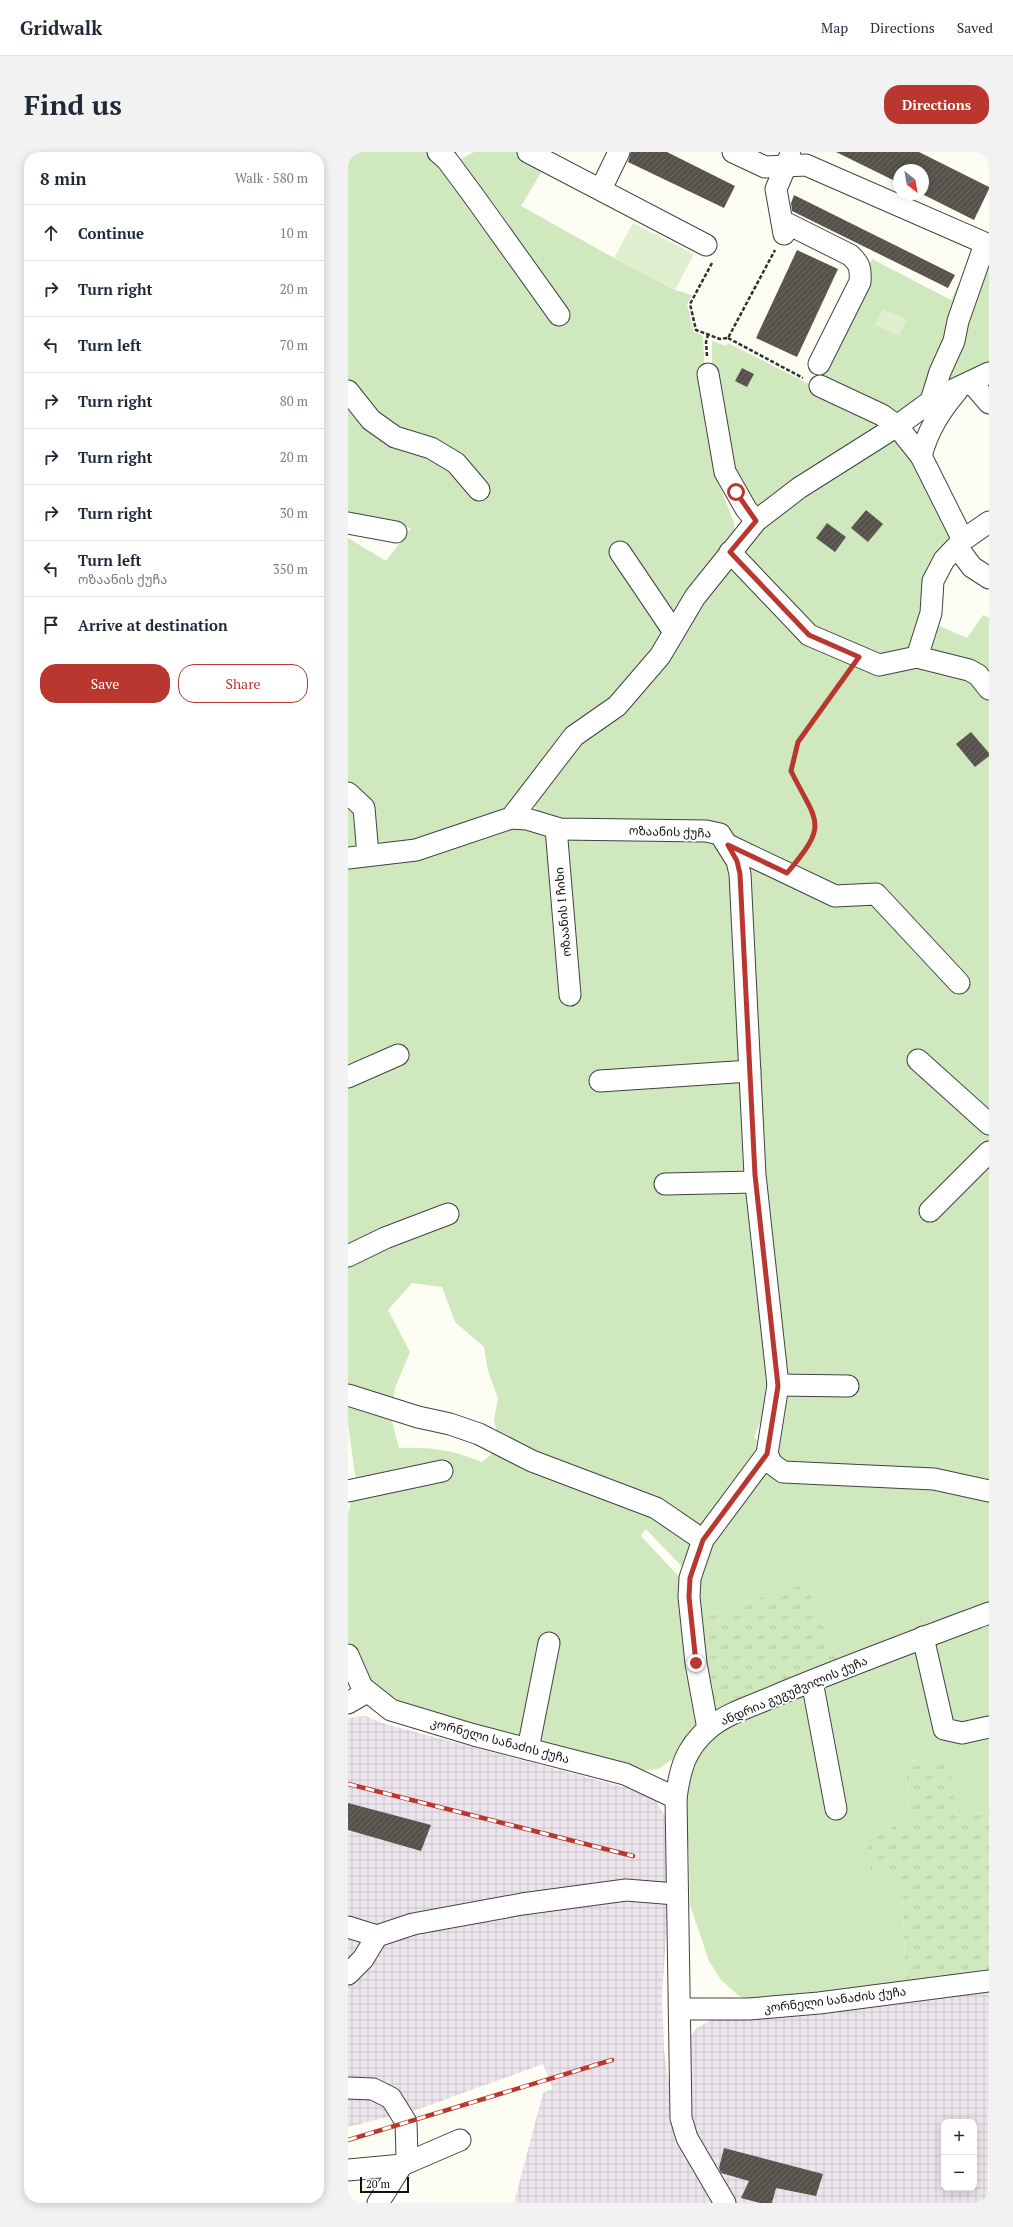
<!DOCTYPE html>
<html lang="en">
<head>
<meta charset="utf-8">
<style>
  :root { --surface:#fff; --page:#f2f2f3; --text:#1f2937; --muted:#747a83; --line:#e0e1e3; --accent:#b9372e }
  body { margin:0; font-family:"PT Serif","Noto Sans Georgian",serif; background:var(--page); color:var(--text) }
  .controls { position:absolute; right:12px; bottom:12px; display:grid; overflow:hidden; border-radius:8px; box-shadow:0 2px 10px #0003 }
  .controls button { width:36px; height:36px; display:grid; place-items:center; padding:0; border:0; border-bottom:1px solid var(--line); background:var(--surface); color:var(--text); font:20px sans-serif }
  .compass { position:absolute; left:545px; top:12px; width:36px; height:36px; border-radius:50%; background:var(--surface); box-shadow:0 2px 10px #0003; rotate:149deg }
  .scale { position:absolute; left:12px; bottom:10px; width:49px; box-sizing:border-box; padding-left:4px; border:2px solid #0f0f0f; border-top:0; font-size:11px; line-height:14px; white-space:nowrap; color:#0f0f0f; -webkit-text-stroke:3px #fff; paint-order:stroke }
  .stop { position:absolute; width:12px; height:12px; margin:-9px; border:3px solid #b9372e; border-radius:50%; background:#fff }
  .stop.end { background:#b9372e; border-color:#fff; box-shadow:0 1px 4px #0008 }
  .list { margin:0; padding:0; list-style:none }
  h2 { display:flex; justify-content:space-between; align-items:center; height:52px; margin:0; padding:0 16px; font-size:17px }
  h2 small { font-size:13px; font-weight:400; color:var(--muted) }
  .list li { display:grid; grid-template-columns:26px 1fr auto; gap:12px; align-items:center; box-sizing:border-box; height:56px; padding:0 16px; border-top:1px solid var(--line) }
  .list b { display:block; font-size:15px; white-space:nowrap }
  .list p { margin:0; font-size:13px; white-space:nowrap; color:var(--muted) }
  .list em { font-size:13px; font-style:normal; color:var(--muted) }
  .actions { display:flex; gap:8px; padding:12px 16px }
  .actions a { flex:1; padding:9px 0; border:1px solid var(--accent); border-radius:16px; text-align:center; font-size:14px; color:var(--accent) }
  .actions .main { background:var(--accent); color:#fff }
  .icon { flex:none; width:22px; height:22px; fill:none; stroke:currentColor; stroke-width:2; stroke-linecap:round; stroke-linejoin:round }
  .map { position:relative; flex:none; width:641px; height:2051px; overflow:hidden; border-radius:16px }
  header { display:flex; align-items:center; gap:24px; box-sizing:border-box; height:56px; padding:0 20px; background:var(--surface); border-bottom:1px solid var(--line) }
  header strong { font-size:19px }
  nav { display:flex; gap:22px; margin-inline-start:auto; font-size:14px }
  .intro { display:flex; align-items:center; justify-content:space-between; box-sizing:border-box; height:96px; padding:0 24px }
  h1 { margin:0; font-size:28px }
  .button { padding:10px 18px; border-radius:16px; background:var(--accent); color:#fff; font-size:14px; font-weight:700 }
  main { display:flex; gap:24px; padding:0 24px }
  aside { flex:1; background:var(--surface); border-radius:16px; box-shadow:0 2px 10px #0003 }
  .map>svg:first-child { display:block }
</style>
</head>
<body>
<header>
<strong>Gridwalk</strong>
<nav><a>Map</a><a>Directions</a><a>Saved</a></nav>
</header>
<div class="intro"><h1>Find us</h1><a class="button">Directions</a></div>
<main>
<aside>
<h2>8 min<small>Walk · 580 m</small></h2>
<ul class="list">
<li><svg class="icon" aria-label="ahead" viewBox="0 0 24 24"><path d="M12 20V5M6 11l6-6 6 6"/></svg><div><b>Continue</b></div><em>10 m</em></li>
<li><svg class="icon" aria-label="right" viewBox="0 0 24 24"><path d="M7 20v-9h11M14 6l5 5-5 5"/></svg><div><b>Turn right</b></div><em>20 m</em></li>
<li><svg class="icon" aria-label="left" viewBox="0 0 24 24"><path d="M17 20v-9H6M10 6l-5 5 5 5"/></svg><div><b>Turn left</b></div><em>70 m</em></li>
<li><svg class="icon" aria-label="right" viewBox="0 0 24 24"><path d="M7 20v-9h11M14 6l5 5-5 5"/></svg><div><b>Turn right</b></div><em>80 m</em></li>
<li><svg class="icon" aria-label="right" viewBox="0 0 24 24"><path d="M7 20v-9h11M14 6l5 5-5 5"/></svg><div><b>Turn right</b></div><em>20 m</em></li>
<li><svg class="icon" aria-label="right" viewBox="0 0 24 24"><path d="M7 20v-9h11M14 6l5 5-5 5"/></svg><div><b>Turn right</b></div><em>30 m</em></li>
<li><svg class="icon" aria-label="left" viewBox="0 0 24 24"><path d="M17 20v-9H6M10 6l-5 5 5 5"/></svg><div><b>Turn left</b><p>ოზაანის ქუჩა</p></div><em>350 m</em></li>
<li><svg class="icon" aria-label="arrive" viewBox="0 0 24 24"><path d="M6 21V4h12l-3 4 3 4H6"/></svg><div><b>Arrive at destination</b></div></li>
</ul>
<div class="actions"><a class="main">Save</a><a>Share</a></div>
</aside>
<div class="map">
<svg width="641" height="2051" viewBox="0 0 641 2051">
  <defs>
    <pattern id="industrial-grid" width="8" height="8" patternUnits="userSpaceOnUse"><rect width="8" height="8" fill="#ede5ed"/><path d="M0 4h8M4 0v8" fill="none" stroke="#cac3ca"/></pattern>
    <pattern id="grass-tufts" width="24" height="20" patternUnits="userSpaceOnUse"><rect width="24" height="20" fill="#cfe8bd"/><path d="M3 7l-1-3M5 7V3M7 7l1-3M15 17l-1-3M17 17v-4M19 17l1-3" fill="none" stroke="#b1c6a1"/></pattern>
    <pattern id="building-hatch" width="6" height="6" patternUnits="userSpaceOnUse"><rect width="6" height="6" fill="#58524c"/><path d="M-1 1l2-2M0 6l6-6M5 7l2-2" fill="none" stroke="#6b6661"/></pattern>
  </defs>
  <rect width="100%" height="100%" fill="#fefdf3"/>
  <!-- industrial -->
  <path fill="url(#industrial-grid)" fill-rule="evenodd" d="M17,1564l20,8 239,63 32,14 10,17 1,105 -5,72 2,56 4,28 16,-3 2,-36 11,-12 15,-9 277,-29 -1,213h-474l29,-110 10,-4 -10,-25 -124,45 -71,18v-409zM596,1970h30v66h-30z"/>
  <!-- grass -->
  <g fill="url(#grass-tufts)">
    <polygon points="458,1431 490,1511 367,1564 349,1467"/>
    <polygon points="601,1603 608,1664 641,1660 641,1817 558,1828 553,1718 522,1722 519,1687 562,1666 557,1610"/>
  </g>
  <!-- garden -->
  <g fill="#cfe8bd" fill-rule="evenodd">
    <polygon points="0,0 83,0 105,11 126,0 168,0 197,14 173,54 266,106 327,138 344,143 339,152 346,180 355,184 357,224 369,327 387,373 384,389 308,493 265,547 157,664 120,677 26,696 0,635 0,386 38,409 63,376 0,365 0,247 47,281 0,229"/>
    <polygon points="630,92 641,98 641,216 547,265 467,227 524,107 603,148"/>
    <polygon points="364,189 378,194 380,191 532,268 538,275 411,356 388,334 364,224"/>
    <polygon points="542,286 551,288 601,371 601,386 579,421 579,452 563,498 530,509 464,481 389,400 410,376"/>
    <polygon points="380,412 459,489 571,509 624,523 641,545 641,995 575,1064 583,1070 641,1008 641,1336 442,1318 429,1309 384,686 212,672 191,661 185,652 191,643"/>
    <polygon points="635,463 641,466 641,530 578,503 585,471 619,486"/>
    <polygon points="0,645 10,653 14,697 0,699"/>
    <path d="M171,673l199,16 14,27 8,210 30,320 -16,39 10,10 -78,124 -40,-42 -5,7 42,45 17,133 -9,22 -18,23 -15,10 -28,2 -237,-65 -19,-14 -23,-39 -3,-11v-128l8,-32 -8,-59v-560zM64,1131l30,4 13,35 29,25 4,24 10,27 -4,22 6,27 -18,15c-31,-12 -49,-15 -83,-14l-8,-30 4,-30 15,-36 -22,-42z"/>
    <polygon points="418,1310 573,1329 641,1344 641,1451 490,1511 458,1431 349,1467 349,1408"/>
    <polygon points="641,1469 641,1571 601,1573 583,1489"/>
    <polygon points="567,1499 575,1508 589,1576 641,1579 641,1660 608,1664 601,1603 557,1610 562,1666 519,1687 522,1721 553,1718 558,1828 641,1817 641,1822 412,1850 391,1844 373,1828 361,1809 342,1753 341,1703 334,1637 347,1598 389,1569"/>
  </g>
  <!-- pitch -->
  <g fill="#e0efcf">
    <polygon points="285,71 346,102 327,138 266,106"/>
    <polygon points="535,157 559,168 551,184 527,173"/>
  </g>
  <!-- building -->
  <g fill="url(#building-hatch)">
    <polygon points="283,0 319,0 387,34 376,56 280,10"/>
    <polygon points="488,0 571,0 641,35 641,37 626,68 574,42 575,18 551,18 551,31"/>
    <polygon points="446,43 607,123 600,136 444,59 443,51"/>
    <polygon points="449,98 490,117 449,205 408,186"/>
    <polygon points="394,216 406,222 399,235 387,229"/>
    <polygon points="518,358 535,372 520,390 503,376"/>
    <polygon points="479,371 498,385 487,400 468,386"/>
    <polygon points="623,580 641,601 641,604 627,615 608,592"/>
    <polygon points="0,1651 83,1673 73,1699 0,1678"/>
    <polygon points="376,1996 475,2022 468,2044 428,2036 424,2051 412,2051 393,2046 401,2029 373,2021 371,2016"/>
  </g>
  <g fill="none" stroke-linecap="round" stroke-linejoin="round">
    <!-- minor casing -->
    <g stroke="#424242" stroke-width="23">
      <g id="minor">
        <polyline points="90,0 99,8 125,43 211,163"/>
        <polyline points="180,0 358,93"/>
        <polyline points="385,0 417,15 458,13 641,93"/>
        <polyline points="253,37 271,0"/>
        <path d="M434,69l68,34c10,9 11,14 10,27l-41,82"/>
        <polyline points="436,82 428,37 442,4"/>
        <polyline points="360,222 377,320 398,357 408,369"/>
        <polyline points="623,230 641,251"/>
        <polyline points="472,234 534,263 549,274 573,304 615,388"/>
        <polyline points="0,239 23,268 47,285 83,296 108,311 131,338"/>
        <polyline points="583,249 592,220 606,189 610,169 637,92"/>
        <path d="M573,304c7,-26 19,-45 36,-65"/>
        <polyline points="0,371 48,380"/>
        <polyline points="609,395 624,415 641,426"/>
        <polyline points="272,400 326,480"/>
        <polyline points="382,400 461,483 531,513 569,505 621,518 630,523 641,537"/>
        <polyline points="569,505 583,461 585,429 596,408 615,388 641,370"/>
        <polyline points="0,641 16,656 20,703"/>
        <polyline points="163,666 179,667 212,677 358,679 372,682 389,709 392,722 407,1023 430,1233 419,1302 355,1388 342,1426 341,1445 348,1511 360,1577"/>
        <polyline points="208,676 222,843"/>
        <polyline points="380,693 487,744 528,742 611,831"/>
        <polyline points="0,706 68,698 163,666 226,584 269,554 312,504 347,445 408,369 451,336 549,274 586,247 641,221"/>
        <polyline points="570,908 641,972"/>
        <polyline points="0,925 50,903"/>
        <polyline points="252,929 402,919"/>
        <polyline points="317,1032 407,1030"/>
        <polyline points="582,1059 641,1000"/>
        <polyline points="0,1104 37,1086 100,1062"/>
        <polyline points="430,1233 500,1234"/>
        <polyline points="0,1243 70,1265 102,1272 131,1282 184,1309 308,1356 355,1388"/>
        <polyline points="419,1302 424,1312 435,1320 586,1327 641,1339"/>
        <polyline points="0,1339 94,1319"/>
        <polyline points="575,1485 596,1577 614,1581 641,1575"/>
        <polyline points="0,1503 14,1535 43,1558 126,1583 277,1622 328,1646"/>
        <polyline points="464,1529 488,1657"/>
        <polyline points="0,1551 19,1540"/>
        <polyline points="180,1597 201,1491"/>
        <polyline points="0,1775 29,1784 65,1772 174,1752 278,1738 328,1742"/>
        <polyline points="0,1822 15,1807 29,1784"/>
        <polyline points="332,1857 401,1857 471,1851 641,1829"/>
        <polyline points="0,1936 25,1937 43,1946 58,1970 59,2005 30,2051"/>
        <polyline points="0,2018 54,2013 112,1988"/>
        <path d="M377,2051l-38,-65 -6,-20 -5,-320c4,-29 9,-49 32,-69 20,-17 50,-25 74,-36 68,-28 138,-54 207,-80"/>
      </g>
    </g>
    <!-- path -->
    <g stroke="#313131" stroke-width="2.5" stroke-dasharray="4 2" stroke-linecap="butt">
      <polyline points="364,111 342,152 348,178 372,187 380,186 427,98"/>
      <polyline points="380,186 455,226"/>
      <polyline points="359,204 358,190 360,183"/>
      <path d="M451,707c32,-38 10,-51 -8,-88l7,-29 51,-70"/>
    </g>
    <!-- minor -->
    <use href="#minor" stroke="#fff" stroke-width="21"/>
    <!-- rail casing -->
    <g stroke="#b9372e" stroke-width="4.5">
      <g id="rail">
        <polyline points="0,1632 285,1704"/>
        <polyline points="0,1988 264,1908"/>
      </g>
    </g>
    <!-- rail -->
    <use href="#rail" stroke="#fff" stroke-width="3" stroke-dasharray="9" stroke-linecap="butt"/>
  </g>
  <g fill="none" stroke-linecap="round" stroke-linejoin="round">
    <!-- route -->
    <path stroke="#b9372e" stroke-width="5" d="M348,1511l-7,-66 1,-19 13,-38 64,-86 11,-68 -23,-211 -15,-301 -3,-13 -9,-16 59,28c43,-51 30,-49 4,-102l7,-29 61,-85 -50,-22 -79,-83 26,-31 -20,-29"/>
  </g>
  <g text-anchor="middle" stroke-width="4" stroke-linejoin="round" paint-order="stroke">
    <!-- street labels -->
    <g font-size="12" fill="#0f0f0f" stroke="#fff">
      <text transform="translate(322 680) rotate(2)" y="4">ოზაანის ქუჩა</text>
      <text transform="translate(215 760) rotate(-95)" y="4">ოზაანის I ჩიხი</text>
      <text transform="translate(446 1539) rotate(-23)" y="4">ანდრია გუგუშვილის ქუჩა</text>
      <text transform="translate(152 1589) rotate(15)" y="4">კორნელი სანაძის ქუჩა</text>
      <text transform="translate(487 1848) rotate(-7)" y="4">კორნელი სანაძის ქუჩა</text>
    </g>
  </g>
</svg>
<div class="controls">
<button>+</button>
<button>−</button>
</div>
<svg class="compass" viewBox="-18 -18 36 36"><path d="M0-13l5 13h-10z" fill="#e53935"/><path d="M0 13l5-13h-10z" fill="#747a83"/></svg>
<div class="scale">20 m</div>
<div class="stop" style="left:388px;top:340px"></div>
<div class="stop end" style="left:348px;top:1511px"></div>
</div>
</main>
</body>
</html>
